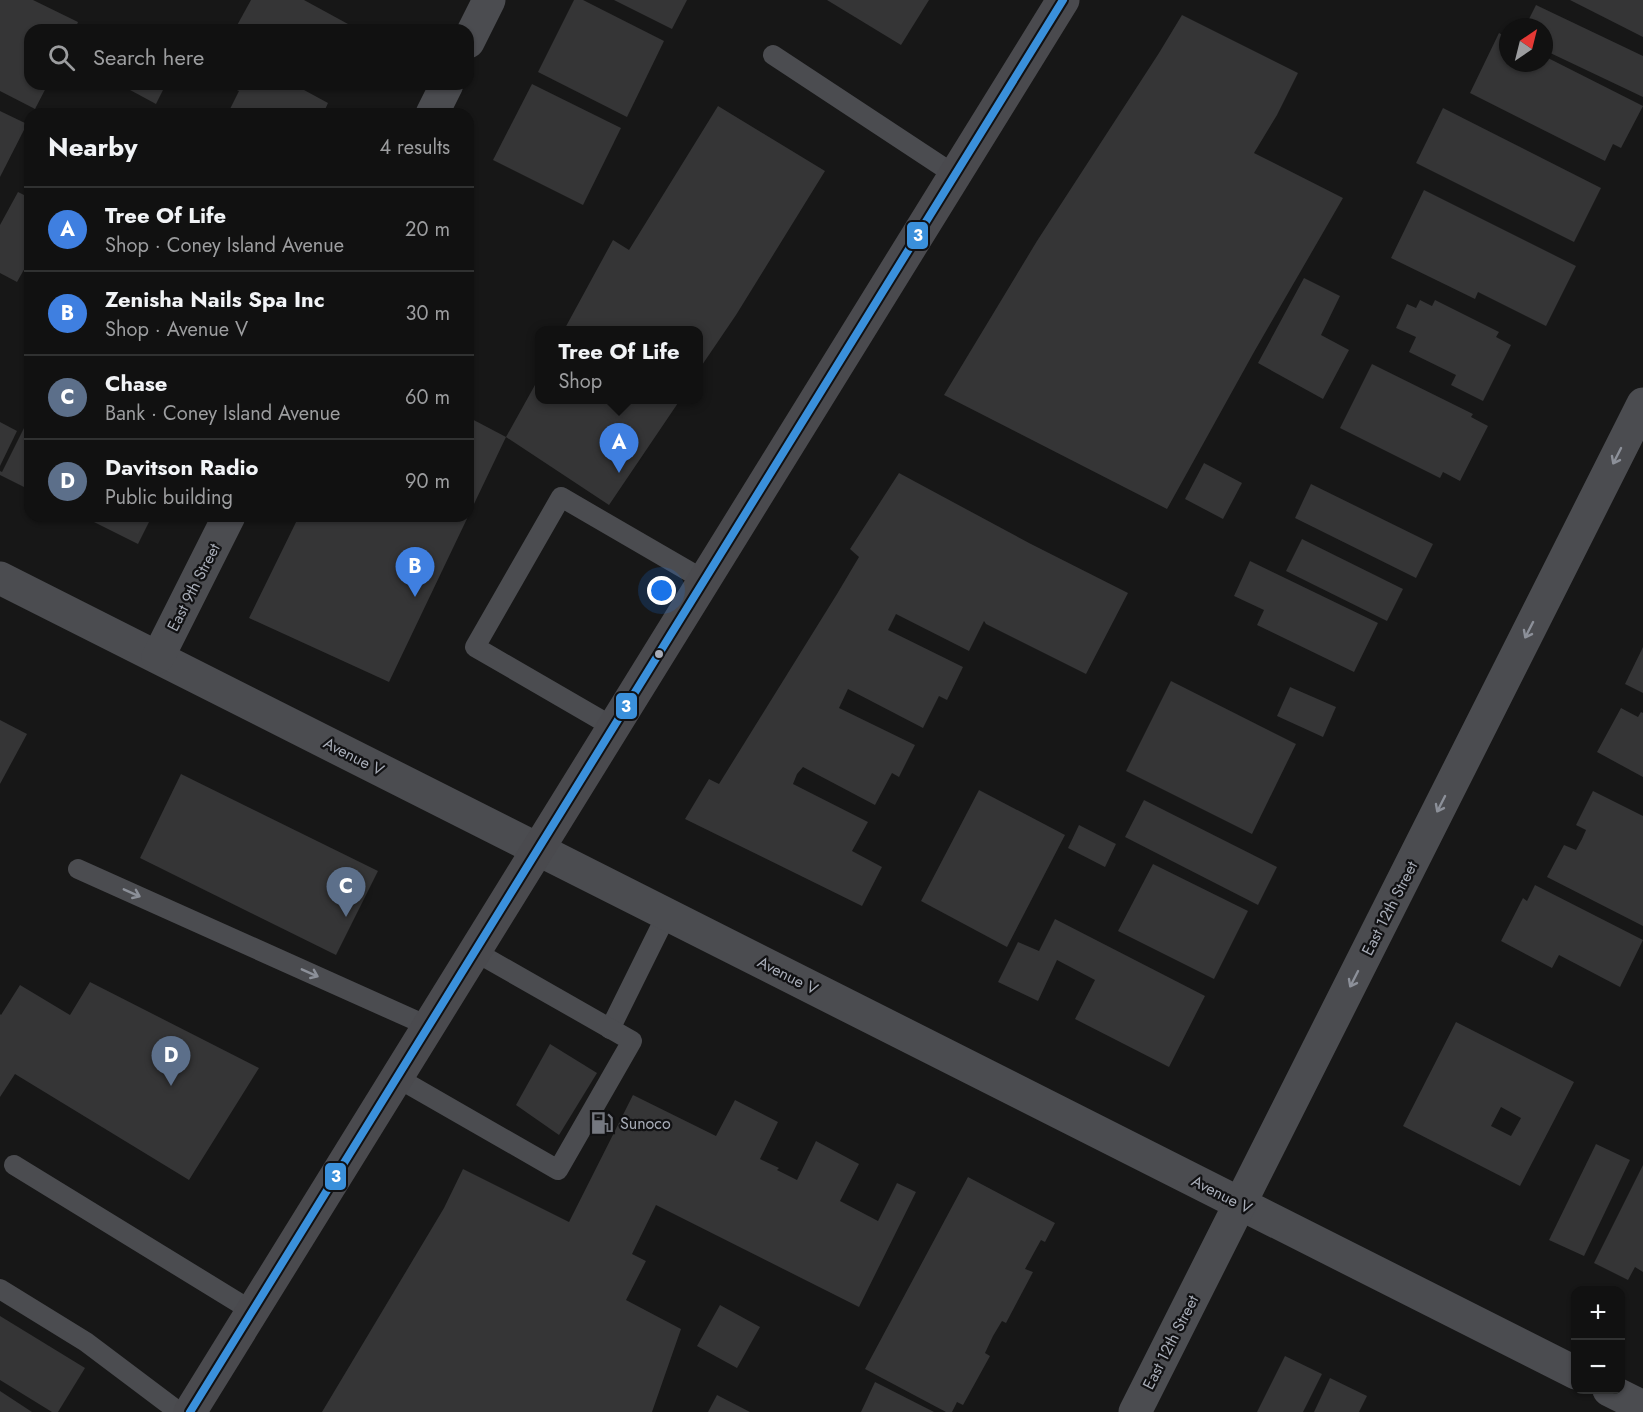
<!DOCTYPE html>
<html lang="en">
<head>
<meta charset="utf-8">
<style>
  :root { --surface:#111; --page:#1a1a1a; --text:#f1f3f6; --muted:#9c9d9f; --line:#303131; --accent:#7c3aed }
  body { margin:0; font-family:Jost,sans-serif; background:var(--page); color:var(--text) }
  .controls { position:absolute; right:18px; bottom:18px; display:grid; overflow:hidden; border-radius:12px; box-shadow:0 2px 4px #0004 }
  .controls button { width:54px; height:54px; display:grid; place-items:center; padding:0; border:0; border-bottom:2px solid var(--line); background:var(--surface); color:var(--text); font:30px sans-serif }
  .compass { position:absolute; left:1499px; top:18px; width:54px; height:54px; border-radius:50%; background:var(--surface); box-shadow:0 2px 4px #0004; rotate:35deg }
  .you { position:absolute; left:662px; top:591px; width:21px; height:21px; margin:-15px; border:4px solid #fff; border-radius:50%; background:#1a73e8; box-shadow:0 0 0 9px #1a73e833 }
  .badge { display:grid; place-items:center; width:39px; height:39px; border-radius:50%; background:var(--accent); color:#fff; font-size:20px; font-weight:700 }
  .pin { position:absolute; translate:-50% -50px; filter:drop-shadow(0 2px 3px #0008) }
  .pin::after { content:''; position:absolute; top:32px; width:21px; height:18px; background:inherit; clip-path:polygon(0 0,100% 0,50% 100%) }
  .popup { position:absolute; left:535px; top:326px; width:168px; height:78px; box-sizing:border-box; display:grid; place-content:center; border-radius:12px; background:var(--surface); filter:drop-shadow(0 2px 4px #0005); font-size:20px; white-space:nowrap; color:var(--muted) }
  .popup b { font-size:22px; color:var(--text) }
  .popup::after { content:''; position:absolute; left:50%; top:100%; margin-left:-12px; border:12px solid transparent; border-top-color:var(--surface) }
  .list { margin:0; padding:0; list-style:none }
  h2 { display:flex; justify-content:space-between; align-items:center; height:78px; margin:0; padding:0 24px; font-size:26px }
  h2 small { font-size:20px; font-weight:400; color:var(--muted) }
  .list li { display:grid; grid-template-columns:39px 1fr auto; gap:18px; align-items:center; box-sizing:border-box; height:84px; padding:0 24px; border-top:2px solid var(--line) }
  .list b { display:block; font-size:22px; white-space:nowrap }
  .list p { margin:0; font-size:20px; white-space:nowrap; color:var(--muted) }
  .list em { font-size:20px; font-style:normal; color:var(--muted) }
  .icon { flex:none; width:33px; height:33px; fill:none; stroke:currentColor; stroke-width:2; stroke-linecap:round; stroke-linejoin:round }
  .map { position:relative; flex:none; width:1643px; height:1412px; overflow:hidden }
  .search { position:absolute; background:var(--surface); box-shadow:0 2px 4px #0004; left:24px; top:24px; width:450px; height:66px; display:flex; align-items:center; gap:15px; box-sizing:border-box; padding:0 21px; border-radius:18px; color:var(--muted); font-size:22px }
  .panel { position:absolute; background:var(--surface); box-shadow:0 2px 4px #0004; left:24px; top:108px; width:450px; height:414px; border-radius:18px }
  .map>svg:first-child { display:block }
</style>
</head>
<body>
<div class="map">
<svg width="1643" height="1412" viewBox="0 0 1643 1412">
  <rect width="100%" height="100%" fill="#171717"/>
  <!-- building -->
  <g fill="#353536" fill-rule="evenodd">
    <polygon points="0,0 33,0 78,22 75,30 30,30 30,84 48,84 35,109 0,91"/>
    <polygon points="251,0 304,0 359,30 238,30 235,29"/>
    <polygon points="574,0 583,0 664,41 627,117 538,72"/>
    <polygon points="614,0 687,0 672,29"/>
    <polygon points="827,0 929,0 901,45"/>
    <polygon points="1570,0 1643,0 1643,37"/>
    <polygon points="1536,5 1643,56 1643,97 1544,50 1544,27 1525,27"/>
    <polygon points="1182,15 1298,73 1277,115 1254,153 1343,198 1254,352 1167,509 944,395 1037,241 1159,53"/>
    <polygon points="1499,33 1508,38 1508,63 1544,63 1544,56 1643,106 1621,148 1613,144 1605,161 1470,93"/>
    <polygon points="119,84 166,84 156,104"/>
    <polygon points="231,84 293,84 328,103 323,114 230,114 228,113 239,91 230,87"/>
    <polygon points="532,84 621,128 583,205 493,160"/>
    <polygon points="718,106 825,171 736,315 698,371 698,330 564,330 613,240 629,250"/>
    <polygon points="1443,108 1601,188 1574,242 1416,163"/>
    <polygon points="0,111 27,124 0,177"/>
    <polygon points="1424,190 1576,266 1546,326 1478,292 1475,299 1391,258"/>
    <polygon points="18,192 30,198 30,259 17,282 0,273 0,225"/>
    <polygon points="1304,278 1340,296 1321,335 1349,350 1323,399 1258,363"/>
    <polygon points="1420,300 1432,306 1435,300 1499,332 1496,337 1511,345 1483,401 1451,385 1456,375 1409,352 1416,337 1396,328 1407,304 1416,308"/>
    <polygon points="1372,364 1473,414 1471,417 1488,426 1460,481 1443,472 1440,478 1340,428"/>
    <polygon points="540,376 540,400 680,400 609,505 506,437"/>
    <polygon points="30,416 30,490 0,475 0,471 2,472"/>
    <polygon points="468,417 506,437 389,682 249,618 299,516 468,516"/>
    <polygon points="0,422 17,431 0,466"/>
    <polygon points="1204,463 1242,483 1223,519 1185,499"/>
    <polygon points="899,473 1029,543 1128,593 1086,674 986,624 984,621 969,651 896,614 888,630 963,667 947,700 939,696 923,728 848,689 839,708 915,745 899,777 892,773 875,805 803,767 797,774 793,784 868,822 852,851 882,867 862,906 685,819 709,779 719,784 837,594 859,557 850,549"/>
    <polygon points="1311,484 1433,544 1416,578 1295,518"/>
    <polygon points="82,516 152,516 138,544"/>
    <polygon points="1302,539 1403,589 1387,621 1286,571"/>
    <polygon points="1250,561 1378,623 1354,672 1257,625 1264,610 1234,596"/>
    <polygon points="1643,647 1643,693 1625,684"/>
    <polygon points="1171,681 1296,744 1252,834 1126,771"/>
    <polygon points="1290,687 1336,707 1323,737 1277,716"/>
    <polygon points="1621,708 1638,717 1641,712 1643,713 1643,777 1597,752"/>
    <polygon points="0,720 27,734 0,784"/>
    <polygon points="181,774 378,871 336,955 140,858"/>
    <polygon points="979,790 1065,835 1007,947 921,901"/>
    <polygon points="1593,791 1643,816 1643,926 1547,877 1564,845 1576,850 1582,839 1586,830 1576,825"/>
    <polygon points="1144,800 1277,867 1258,905 1125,837"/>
    <polygon points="1079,825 1116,844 1105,867 1068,848"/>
    <polygon points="1153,864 1248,911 1214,979 1118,931"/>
    <polygon points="1535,885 1643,940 1620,987 1559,955 1552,968 1501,941 1523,898 1527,901"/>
    <polygon points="1055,919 1205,996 1169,1067 1075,1019 1095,980 1057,960 1038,1001 998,982 1018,942 1039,951"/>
    <polygon points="90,982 259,1068 189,1180 15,1074 0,1097 0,1014 1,1015 20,985 70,1015"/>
    <path d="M1456,1022l118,60 -54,104 -117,-60zM1501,1107l20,11 -10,18 -20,-10z"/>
    <polygon points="550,1044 597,1073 559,1135 516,1105"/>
    <polygon points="633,1095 716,1136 735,1100 778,1122 760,1159 779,1168 777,1170 797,1180 816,1141 859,1164 840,1201 878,1221 897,1183 916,1192 859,1307 656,1205 632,1254 646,1261 626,1300 681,1329 652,1412 322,1412 444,1208 463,1169 569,1222"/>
    <polygon points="1596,1144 1630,1160 1584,1256 1549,1240"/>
    <polygon points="1643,1165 1643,1272 1635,1267 1628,1280 1594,1263"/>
    <polygon points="968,1177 1055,1223 1045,1242 1041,1240 1025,1269 1033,1272 1006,1323 1002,1321 993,1336 985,1353 990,1356 963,1405 957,1402 952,1412 946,1412 865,1369"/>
    <polygon points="720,1305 760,1327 737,1368 697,1346"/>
    <polygon points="0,1316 85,1368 58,1412 52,1412 0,1380"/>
    <polygon points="1285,1356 1322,1374 1303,1412 1257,1412"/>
    <polygon points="1330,1378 1367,1396 1359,1412 1314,1412"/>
    <polygon points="875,1382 934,1412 861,1412"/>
    <polygon points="0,1391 32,1412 0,1412"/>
    <polygon points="717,1395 750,1412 708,1412"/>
  </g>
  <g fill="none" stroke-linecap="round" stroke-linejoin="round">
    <!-- lane -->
    <g stroke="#4b4c50" stroke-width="20">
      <polyline points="773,55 955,175"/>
      <polyline points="613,727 475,647 561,497 704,580"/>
      <polyline points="78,869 428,1026"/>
      <polyline points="610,1029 667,914"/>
      <polyline points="396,1077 558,1170 632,1041 474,951"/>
      <polyline points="14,1165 252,1311"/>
      <polyline points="0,1289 86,1342 179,1412"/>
    </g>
    <!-- street -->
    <g stroke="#4b4c50" stroke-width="33">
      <polyline points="468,42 489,0"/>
      <polyline points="432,114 447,84"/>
      <polyline points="0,578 1576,1373"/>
      <polyline points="158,657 229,516"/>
      <polyline points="1609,1390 1643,1407"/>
      <polyline points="1135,1412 1643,404"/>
    </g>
    <!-- secondary -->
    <polyline stroke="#4a4a4e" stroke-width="33" points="190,1412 1063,0"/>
    <!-- bus-1 casing -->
    <g stroke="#111113" stroke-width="12">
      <polyline id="bus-1" points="190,1412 1063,0"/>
    </g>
    <!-- bus-1 -->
    <use href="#bus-1" stroke="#3a90db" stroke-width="8"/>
  </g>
  <!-- one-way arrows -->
  <defs><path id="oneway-shaft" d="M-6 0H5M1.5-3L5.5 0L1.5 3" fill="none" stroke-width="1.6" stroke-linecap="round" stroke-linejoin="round" transform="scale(1.5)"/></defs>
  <g stroke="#8c9099">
    <use href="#oneway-shaft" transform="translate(1617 456) rotate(117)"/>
    <use href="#oneway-shaft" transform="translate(1529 630) rotate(117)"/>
    <use href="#oneway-shaft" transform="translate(1441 804) rotate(117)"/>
    <use href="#oneway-shaft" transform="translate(132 893) rotate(24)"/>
    <use href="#oneway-shaft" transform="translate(310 973) rotate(24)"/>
    <use href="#oneway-shaft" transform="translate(1354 979) rotate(117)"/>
  </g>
  <!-- icons -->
  <defs>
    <g id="fuel-bare" transform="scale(1.8)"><path d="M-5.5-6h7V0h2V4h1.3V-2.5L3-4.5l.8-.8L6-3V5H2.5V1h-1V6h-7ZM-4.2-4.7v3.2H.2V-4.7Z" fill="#757880" stroke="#111113" stroke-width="2.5" paint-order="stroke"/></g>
  </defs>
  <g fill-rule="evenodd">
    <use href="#fuel-bare" x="602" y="1123"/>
  </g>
  <!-- markers -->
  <circle fill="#a8adb8" stroke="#111113" stroke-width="2" cx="659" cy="654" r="5"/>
  <g text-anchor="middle" stroke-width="4.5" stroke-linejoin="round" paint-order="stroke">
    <!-- street labels -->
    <g font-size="16" fill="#a8adb8" stroke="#111113">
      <text transform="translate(193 587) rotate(-63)" y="6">East 9th Street</text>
      <text transform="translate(354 756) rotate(27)" y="6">Avenue V</text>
      <text transform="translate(1389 908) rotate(-63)" y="6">East 12th Street</text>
      <text transform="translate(788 975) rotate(27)" y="6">Avenue V</text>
      <text transform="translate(1222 1194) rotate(27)" y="6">Avenue V</text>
      <text transform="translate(1170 1342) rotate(-63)" y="6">East 12th Street</text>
    </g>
    <!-- poi labels -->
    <g font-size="16" fill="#a8adb8" stroke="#111113" text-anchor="start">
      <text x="620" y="1129">Sunoco</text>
    </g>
  </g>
  <g stroke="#111113" stroke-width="2">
    <rect x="906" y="221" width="23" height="29" rx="6" fill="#3a90db"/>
    <rect x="615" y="692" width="23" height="28" rx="6" fill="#3a90db"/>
    <rect x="324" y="1162" width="23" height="29" rx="6" fill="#3a90db"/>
  </g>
  <g font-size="16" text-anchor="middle" font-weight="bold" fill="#fff">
    <text x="918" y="241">3</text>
    <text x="626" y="712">3</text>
    <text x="336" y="1182">3</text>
  </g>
</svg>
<div class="controls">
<button>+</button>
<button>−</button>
</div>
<svg class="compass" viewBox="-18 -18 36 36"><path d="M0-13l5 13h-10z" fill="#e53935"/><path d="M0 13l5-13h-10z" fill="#9c9d9f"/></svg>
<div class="you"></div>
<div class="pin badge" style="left:619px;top:473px;background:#3f7fe0">A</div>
<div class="popup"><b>Tree Of Life</b>Shop</div>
<div class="pin badge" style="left:415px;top:597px;background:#3f7fe0">B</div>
<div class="pin badge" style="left:346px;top:917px;background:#5c6f8a">C</div>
<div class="pin badge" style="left:171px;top:1086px;background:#5c6f8a">D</div>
<div class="search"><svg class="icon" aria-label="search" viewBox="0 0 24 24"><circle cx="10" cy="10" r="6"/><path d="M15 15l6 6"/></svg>Search here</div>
<section class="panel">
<h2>Nearby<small>4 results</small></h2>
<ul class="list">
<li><span class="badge" style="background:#3f7fe0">A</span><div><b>Tree Of Life</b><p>Shop · Coney Island Avenue</p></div><em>20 m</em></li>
<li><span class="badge" style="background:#3f7fe0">B</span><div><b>Zenisha Nails Spa Inc</b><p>Shop · Avenue V</p></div><em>30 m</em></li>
<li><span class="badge" style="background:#5c6f8a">C</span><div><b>Chase</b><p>Bank · Coney Island Avenue</p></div><em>60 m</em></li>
<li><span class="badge" style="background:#5c6f8a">D</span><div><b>Davitson Radio</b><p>Public building</p></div><em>90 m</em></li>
</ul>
</section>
</div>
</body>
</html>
